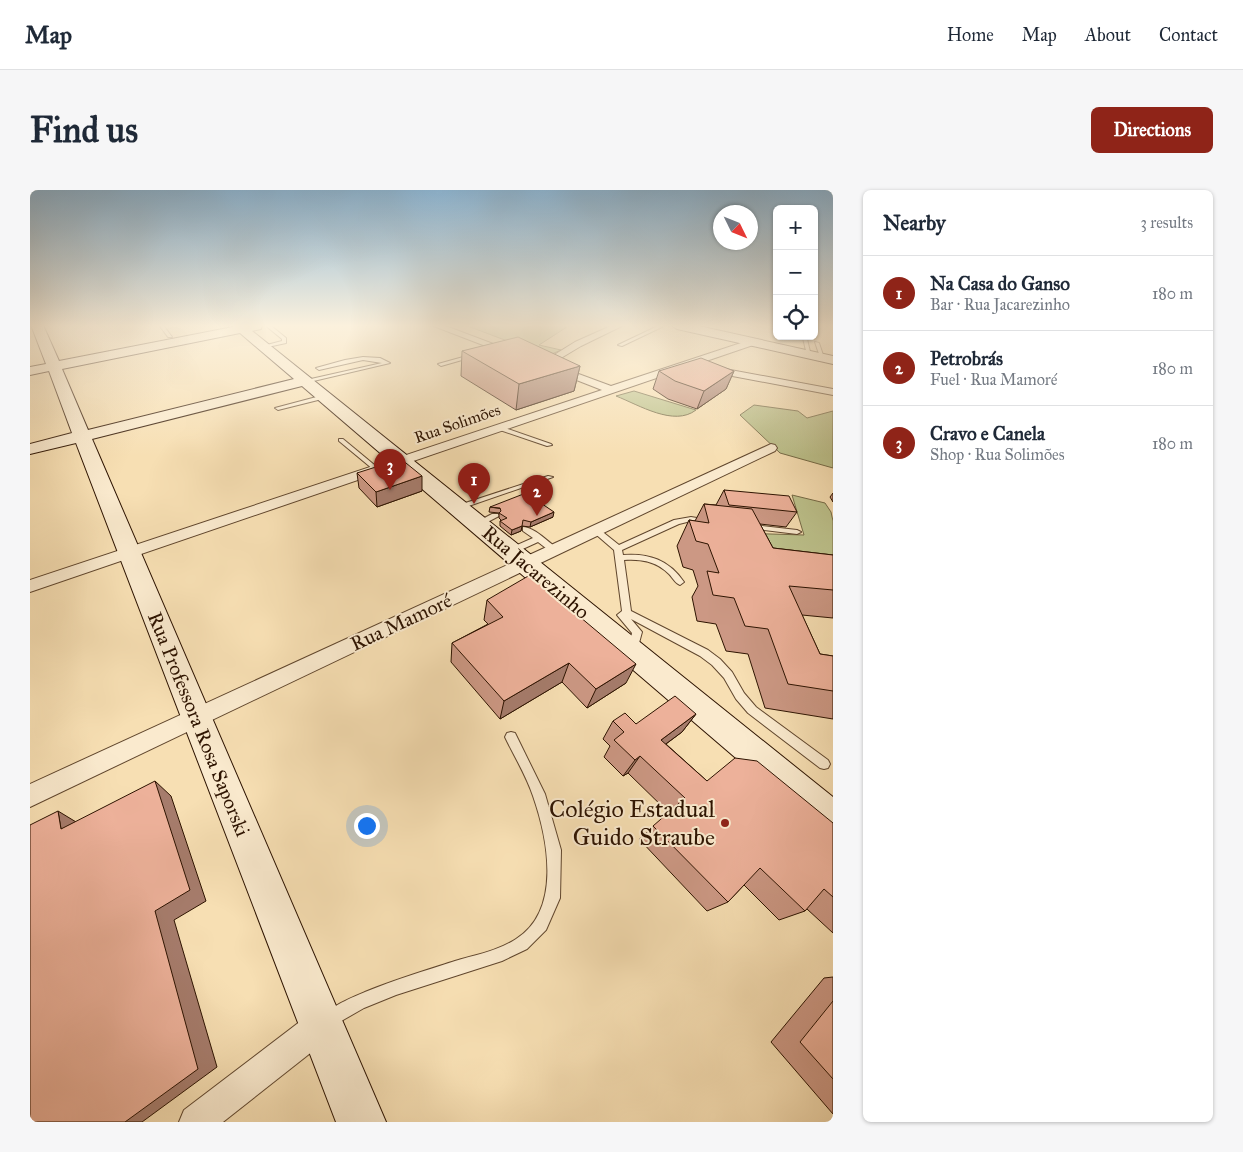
<!DOCTYPE html>
<html lang="en">
<head>
<meta charset="utf-8">
<style>
  :root { --surface:#fff; --page:#f6f6f7; --text:#1f2937; --muted:#747a83; --line:#e0e1e3; --accent:#8f2418 }
  body { margin:0; font-family:"IM FELL Great Primer",serif; background:var(--page); color:var(--text) }
  .controls { position:absolute; right:15px; top:15px; display:grid; overflow:hidden; border-radius:8px; box-shadow:0 1px 4px #0004 }
  .controls button { width:45px; height:45px; display:grid; place-items:center; padding:0; border:0; border-bottom:1px solid var(--line); background:var(--surface); color:var(--text); font:25px sans-serif }
  .compass { position:absolute; left:683px; top:15px; width:45px; height:45px; border-radius:50%; background:var(--surface); box-shadow:0 1px 4px #0004; rotate:133deg }
  .you { position:absolute; left:336px; top:635px; width:18px; height:18px; margin:-12px; border:4px solid #fff; border-radius:50%; background:#1a73e8; box-shadow:0 0 0 8px #1a73e833 }
  .badge { display:grid; place-items:center; width:32px; height:32px; border-radius:50%; background:var(--accent); color:#fff; font-size:16px; font-weight:700 }
  .pin { position:absolute; translate:-50% -41px; filter:drop-shadow(0 1px 2px #0008) }
  .pin::after { content:''; position:absolute; top:26px; width:18px; height:15px; background:inherit; clip-path:polygon(0 0,100% 0,50% 100%) }
  .list { margin:0; padding:0; list-style:none }
  h2 { display:flex; justify-content:space-between; align-items:center; height:65px; margin:0; padding:0 20px; font-size:21px }
  h2 small { font-size:16px; font-weight:400; color:var(--muted) }
  .list li { display:grid; grid-template-columns:32px 1fr auto; gap:15px; align-items:center; box-sizing:border-box; height:75px; padding:0 20px; border-top:1px solid var(--line) }
  .list b { display:block; font-size:19px; white-space:nowrap }
  .list p { margin:0; font-size:16px; white-space:nowrap; color:var(--muted) }
  .list em { font-size:16px; font-style:normal; color:var(--muted) }
  .icon { flex:none; width:28px; height:28px; fill:none; stroke:currentColor; stroke-width:2; stroke-linecap:round; stroke-linejoin:round }
  .map { position:relative; flex:none; width:803px; height:932px; overflow:hidden; border-radius:8px }
  header { display:flex; align-items:center; gap:30px; box-sizing:border-box; height:70px; padding:0 25px; background:var(--surface); border-bottom:1px solid var(--line) }
  header strong { font-size:24px }
  nav { display:flex; gap:28px; margin-inline-start:auto; font-size:18px }
  .intro { display:flex; align-items:center; justify-content:space-between; box-sizing:border-box; height:120px; padding:0 30px }
  h1 { margin:0; font-size:35px }
  .button { padding:12px 22px; border-radius:8px; background:var(--accent); color:#fff; font-size:18px; font-weight:700 }
  main { display:flex; gap:30px; padding:0 30px }
  aside { flex:1; background:var(--surface); border-radius:8px; box-shadow:0 1px 4px #0004 }
  .map>svg:first-child { display:block }
</style>
</head>
<body>
<header>
<strong>Map</strong>
<nav><a>Home</a><a>Map</a><a>About</a><a>Contact</a></nav>
</header>
<div class="intro"><h1>Find us</h1><a class="button">Directions</a></div>
<main>
<div class="map">
<svg width="803" height="932" viewBox="0 0 803 932">
  <rect width="100%" height="100%" fill="#f7dfb3"/>
  <filter id="stains"><feTurbulence type="fractalNoise" baseFrequency=".004" numOctaves="4"/><feColorMatrix values="0 0 0 0 .2 0 0 0 0 .09 0 0 0 0 .02 0 0 0 .5 -.17"/></filter>
  <radialGradient id="worn" r=".72"><stop offset=".6" stop-color="#630" stop-opacity="0"/><stop offset="1" stop-color="#630" stop-opacity=".3"/></radialGradient>
  <!-- green -->
  <g fill="#bdc28c" stroke="#756a46">
    <polygon points="435,135 540,135 509,155 531,160 517,166"/>
    <path d="M604,201l62,19c-22,17 -57,-5 -80,-14z"/>
    <polygon points="724,215 768,221 777,228 803,221 803,278 750,263 710,225"/>
    <polygon points="762,305 795,313 801,322 803,331 803,392 707,343 774,345"/>
  </g>
  <g fill="none" stroke-linecap="round" stroke-linejoin="round">
    <!-- lane casing -->
    <g stroke="#60462d" stroke-width="2">
      <g id="lane">
        <polygon points="129,135 133,135 142,147 138,147"/>
        <polygon points="235,135 240,135 256,148 256,153 233,158 233,156 252,151 252,149"/>
        <polygon points="630,135 636,135 592,156 588,155"/>
        <polygon points="773,148 777,149 781,166 777,165"/>
        <polygon points="785,152 789,153 794,168 790,167"/>
        <polygon points="444,164 446,166 411,176 408,174"/>
        <polygon points="333,167 350,168 360,173 275,193 272,191 352,173 333,170 289,180 286,178 315,170"/>
        <polygon points="294,205 296,206 296,208 248,220 245,218"/>
        <polygon points="469,236 521,254 522,255 517,256 467,239 467,237"/>
        <polygon points="309,249 313,249 348,278 348,280 344,280 309,251"/>
        <polygon points="518,286 523,287 430,319 427,319 423,317"/>
        <polygon points="462,324 468,324 469,326 450,336 444,336 443,334"/>
        <path d="M661,327l18,3 4,2 -4,2 -18,-3 -12,3 -57,26 1,5c26,-2 46,5 61,27l-4,3c-5,-2 -7,-7 -11,-11 -13,-13 -28,-15 -45,-14l7,51 77,39 12,9 12,13 12,21 12,14 72,53 2,4 -2,4 -4,1 -4,-1 -72,-55 -12,-14 -12,-21 -12,-13 -12,-9 -69,-37 11,13 -3,11 -8,9h-6l-2,-3 7,-8 2,-8 -15,-18 5,-4 -8,-61 -22,-19 1,-2h6l20,16 55,-25z"/>
        <polygon points="716,334 767,340 771,342 767,344 719,338 715,336"/>
        <path d="M493,337c11,0 25,15 34,21v4h-6l-13,-10 -24,11h-6v-4l25,-11 -10,-7z"/>
        <path d="M481,542l4,1 30,61 16,56 -1,48 -14,32 -19,19 -25,12 -106,34 -32,13 -35,20 -6,-2 -2,-6c5,-12 32,-23 44,-28 29,-12 59,-21 90,-31 20,-6 43,-10 61,-22 46,-29 32,-100 17,-143 -7,-21 -19,-40 -28,-59l2,-4z"/>
      </g>
    </g>
    <!-- street casing -->
    <g stroke="#60462d" stroke-width="2">
      <g id="street">
        <polygon points="401,135 413,135 487,163 485,165 479,165"/>
        <polygon points="583,135 594,135 551,156 516,177 510,177 508,175 545,152"/>
        <polygon points="723,149 727,152 726,154 0,402 0,390 572,200 521,180 521,176 527,176 581,196"/>
        <polygon points="679,176 803,199 803,205 676,181 674,179"/>
        <polygon points="741,254 745,255 747,258 745,261 0,617 0,594"/>
        <polygon points="291,820 302,824 306,835 302,846 193,932 149,932 154,920 280,824"/>
      </g>
    </g>
    <!-- secondary casing -->
    <g stroke="#2d1300" stroke-width="2">
      <g id="secondary">
        <path d="M1,135h12l16,36 174,-34 -1,-2h30l-1,4 -9,2 581,466v39l-12,-5 -519,-445 -210,53 294,683h-50l-260,-679 -46,11v-10l42,-11 -23,-62 -19,4v-8l16,-3zM210,143l54,46 -206,51 -26,-61z"/>
        <polygon points="641,135 664,135 803,166 803,174 647,139"/>
      </g>
    </g>
    <!-- lane -->
    <use href="#lane" fill="#faeace" fill-rule="evenodd"/>
    <!-- street -->
    <use href="#street" fill="#faeace" fill-rule="evenodd"/>
    <!-- secondary -->
    <use href="#secondary" fill="#faeace" fill-rule="evenodd"/>
  </g>
  <!-- wall -->
  <g fill="#cc9884" stroke="#2d1300">
    <polygon points="432,161 550,176 544,201 486,220 431,186"/>
    <polygon points="629,181 704,181 696,199 667,219 638,209 623,199"/>
    <polygon points="327,283 392,301 347,317 329,298"/>
    <polygon points="694,300 767,322 756,337 730,334 743,358 803,365 803,428 772,425 790,464 803,466 803,529 735,518 718,464 696,461 686,434 667,431 662,407 668,396 663,380 653,377 647,356 659,330 665,331 674,314 686,315"/>
    <polygon points="803,303 803,312 800,307"/>
    <polygon points="460,317 523,327 500,337 492,336 491,341 481,345 470,336 470,331 471,330 469,328 469,323 459,322"/>
    <polygon points="457,410 596,493 557,518 532,492 470,529 421,472 422,453 458,434 454,430"/>
    <polygon points="666,524 652,542 636,554 677,591 803,633 803,743 777,719 775,721 749,730 714,695 698,712 677,721 609,649 639,623 598,583 593,586 574,567 580,556 573,549 583,531 606,534"/>
    <polygon points="803,787 803,924 741,852 794,788"/>
  </g>
  <!-- shaded-wall -->
  <g fill="#a67c6c" stroke="#2d1300">
    <polygon points="550,176 544,201 486,220 489,194"/>
    <polygon points="704,181 696,199 667,219 674,201"/>
    <polygon points="392,286 392,301 347,317 346,302"/>
    <polygon points="524,322 523,327 500,337 501,332"/>
    <polygon points="492,336 491,341 481,345 482,340"/>
    <polygon points="539,473 532,492 470,529 474,511"/>
    <polygon points="606,474 596,493 557,518 566,499"/>
    <polygon points="666,524 652,542 618,567 631,550"/>
    <polygon points="610,566 598,583 593,586 605,570"/>
    <polygon points="125,591 141,606 176,711 144,730 187,877 112,932 95,932 125,721"/>
    <polygon points="28,621 51,635 31,639"/>
  </g>
  <!-- building -->
  <g fill="#edb19a" stroke="#2d1300">
    <polygon points="488,147 550,176 489,194 432,161"/>
    <polygon points="671,168 704,181 674,201 645,191 629,181"/>
    <polygon points="371,269 392,286 346,302 327,283"/>
    <polygon points="694,300 759,306 767,322 699,315"/>
    <polygon points="496,303 524,322 501,332 493,330 492,336 482,340 470,331 477,328 469,323 471,321 470,318 460,317"/>
    <polygon points="674,314 722,319 743,358 803,365 803,400 759,396 790,464 803,466 803,501 758,494 738,439 715,436 704,408 683,405 677,381 689,383 678,354 666,351 659,330 679,333"/>
    <polygon points="500,385 606,474 566,499 539,473 474,511 422,453 473,427 457,410"/>
    <polygon points="645,506 666,524 631,550 677,591 705,568 727,571 803,633 803,707 794,699 775,721 730,678 698,712 623,636 655,608 610,566 605,570 584,550 594,542 583,531 595,523 606,534"/>
    <polygon points="125,591 160,700 125,721 168,879 95,932 0,932 0,635 28,621 31,639"/>
    <polygon points="803,811 803,889 770,852"/>
  </g>
  <!-- sky -->
  <linearGradient id="sky" x2="0" y2="1"><stop stop-color="#8cb6d5"/><stop offset="0.51" stop-color="#fbf1dd"/><stop offset="1" stop-color="#fbf1dd" stop-opacity="0"/></linearGradient>
  <rect width="803" height="266" fill="url(#sky)"/>
  <!-- markers -->
  <circle fill="#8f2418" stroke="#faeace" stroke-width="2" cx="695" cy="633" r="5"/>
  <g text-anchor="middle" stroke-width="4" stroke-linejoin="round" paint-order="stroke">
    <!-- far-street labels -->
    <g font-size="16" fill="#2d1300" stroke="#faeace">
      <text transform="translate(427 233) rotate(-19)" y="6">Rua Solimões</text>
    </g>
    <!-- street labels -->
    <g font-size="20" fill="#2d1300" stroke="#faeace">
      <text transform="translate(506 382) rotate(40)" y="7">Rua Jacarezinho</text>
      <text transform="translate(371 432) rotate(-25)" y="7">Rua Mamoré</text>
      <text transform="translate(169 534) rotate(68)" y="7">Rua Professora Rosa Saporski</text>
    </g>
    <!-- near-poi labels -->
    <g font-size="24" fill="#2d1300" stroke="#faeace" text-anchor="end">
      <text x="685" y="627">Colégio Estadual<tspan x="685" dy="28">Guido Straube</tspan></text>
    </g>
  </g>
  <rect width="100%" height="100%" filter="url(#stains)"/>
  <rect width="100%" height="100%" fill="url(#worn)"/>
</svg>
<div class="controls">
<button>+</button>
<button>−</button>
<button><svg class="icon" aria-label="locate" viewBox="0 0 24 24"><circle cx="12" cy="12" r="6"/><path d="M12 2v4M12 18v4M2 12h4M18 12h4"/></svg></button>
</div>
<svg class="compass" viewBox="-18 -18 36 36"><path d="M0-13l5 13h-10z" fill="#e53935"/><path d="M0 13l5-13h-10z" fill="#747a83"/></svg>
<div class="you"></div>
<div class="pin badge" style="left:444px;top:314px">1</div>
<div class="pin badge" style="left:507px;top:326px">2</div>
<div class="pin badge" style="left:360px;top:300px">3</div>
</div>
<aside>
<h2>Nearby<small>3 results</small></h2>
<ul class="list">
<li><span class="badge">1</span><div><b>Na Casa do Ganso</b><p>Bar · Rua Jacarezinho</p></div><em>180 m</em></li>
<li><span class="badge">2</span><div><b>Petrobrás</b><p>Fuel · Rua Mamoré</p></div><em>180 m</em></li>
<li><span class="badge">3</span><div><b>Cravo e Canela</b><p>Shop · Rua Solimões</p></div><em>180 m</em></li>
</ul>
</aside>
</main>
</body>
</html>
